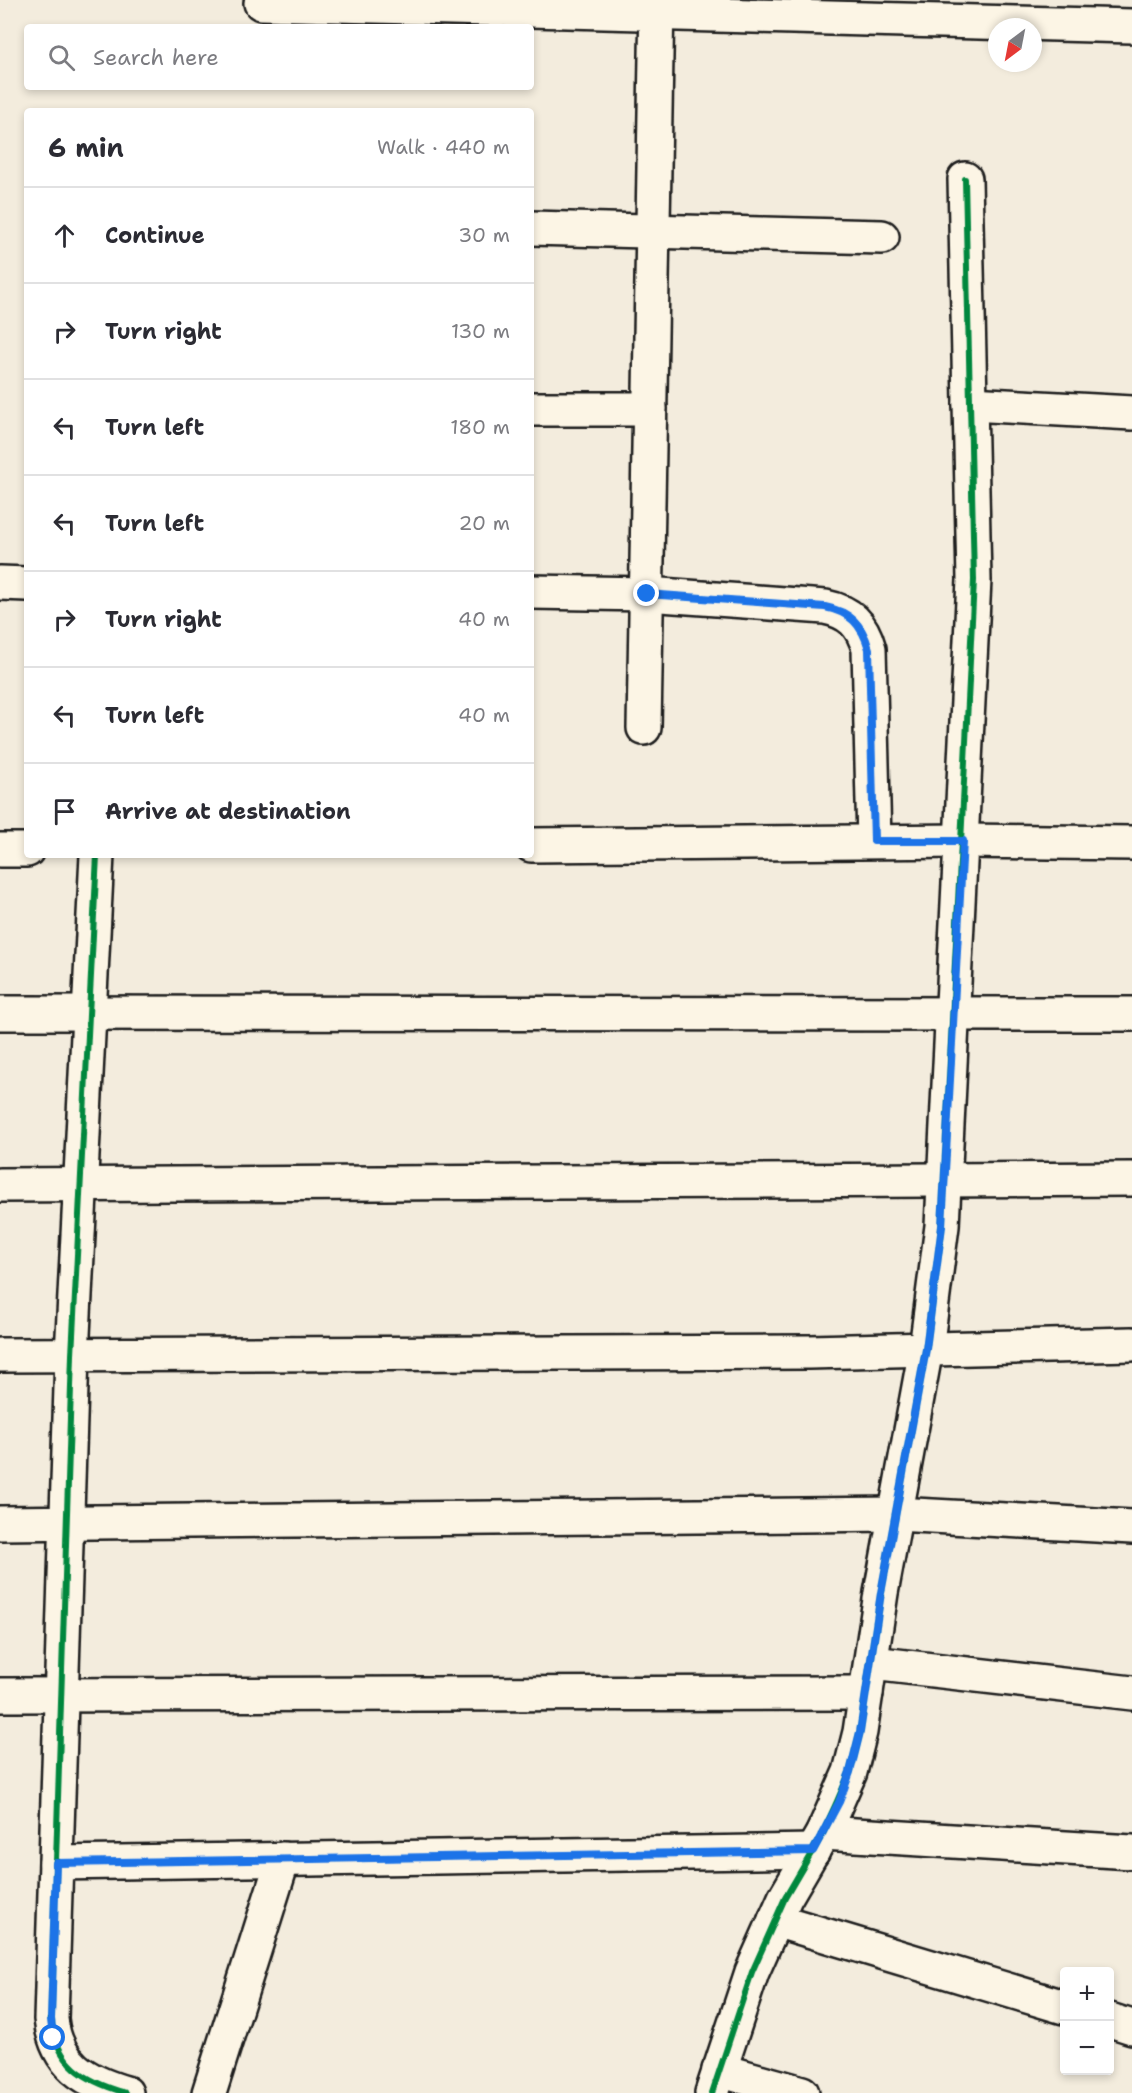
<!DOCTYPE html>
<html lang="en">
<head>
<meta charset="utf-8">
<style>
  :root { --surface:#fff; --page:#f7f7f7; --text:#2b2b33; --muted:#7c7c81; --line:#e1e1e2 }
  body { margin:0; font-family:"Shantell Sans",sans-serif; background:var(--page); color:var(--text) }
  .controls { position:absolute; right:18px; bottom:18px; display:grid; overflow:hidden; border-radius:6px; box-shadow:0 3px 9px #0003 }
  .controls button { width:54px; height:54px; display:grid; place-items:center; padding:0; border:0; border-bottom:2px solid var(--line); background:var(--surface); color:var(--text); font:30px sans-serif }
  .compass { position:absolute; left:988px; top:18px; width:54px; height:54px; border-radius:50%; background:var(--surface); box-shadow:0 3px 9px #0003; rotate:212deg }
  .stop { position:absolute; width:18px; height:18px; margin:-14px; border:4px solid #1a73e8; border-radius:50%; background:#fff }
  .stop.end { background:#1a73e8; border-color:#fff; box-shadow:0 2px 6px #0008 }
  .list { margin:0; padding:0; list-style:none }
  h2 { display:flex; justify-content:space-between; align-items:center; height:78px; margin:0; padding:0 24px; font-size:26px }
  h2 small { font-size:20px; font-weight:400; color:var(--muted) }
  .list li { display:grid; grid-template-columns:39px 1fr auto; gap:18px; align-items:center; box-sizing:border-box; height:96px; padding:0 24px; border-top:2px solid var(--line) }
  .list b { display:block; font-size:22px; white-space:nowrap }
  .list em { font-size:20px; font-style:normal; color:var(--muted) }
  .icon { flex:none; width:33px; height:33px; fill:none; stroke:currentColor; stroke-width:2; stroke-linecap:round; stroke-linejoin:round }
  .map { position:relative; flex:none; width:1132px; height:2093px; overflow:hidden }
  .search { position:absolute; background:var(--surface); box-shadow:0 3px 9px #0003; left:24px; top:24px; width:510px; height:66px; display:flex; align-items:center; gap:15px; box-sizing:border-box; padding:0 21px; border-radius:6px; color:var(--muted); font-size:22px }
  .panel { position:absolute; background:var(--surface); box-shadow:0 3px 9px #0003; left:24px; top:108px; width:510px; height:750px; border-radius:6px }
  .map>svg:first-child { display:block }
</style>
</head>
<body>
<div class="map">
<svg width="1132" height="2093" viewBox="0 0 1132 2093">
  <rect width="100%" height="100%" fill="#f3ecdd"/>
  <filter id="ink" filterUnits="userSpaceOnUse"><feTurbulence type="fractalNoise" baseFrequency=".0167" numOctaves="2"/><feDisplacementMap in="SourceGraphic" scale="12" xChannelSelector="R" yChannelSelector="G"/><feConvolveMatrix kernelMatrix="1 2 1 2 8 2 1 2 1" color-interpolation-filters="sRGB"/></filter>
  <g filter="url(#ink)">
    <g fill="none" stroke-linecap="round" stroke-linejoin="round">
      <!-- minor casing -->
      <g stroke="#1c1c1c" stroke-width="38">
        <g id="minor">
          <polyline points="261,3 1132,26"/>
          <polyline points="531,228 882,237"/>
          <polyline points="970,404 1132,413"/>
          <polyline points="531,409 650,409"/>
          <polyline points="0,583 27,584"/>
          <path d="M531,592l116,2 178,13c25,5 37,17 44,42l5,192"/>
          <polyline points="644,728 657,0"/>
          <polyline points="531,845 963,841 1132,843"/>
          <polyline points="0,850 27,850"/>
          <path d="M97,855l-25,500 -21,664c5,45 33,62 75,74"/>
          <polyline points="0,1013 1132,1014"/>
          <polyline points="0,1185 1132,1179"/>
          <polyline points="0,1355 809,1352 1132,1344"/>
          <polyline points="0,1523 896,1514 1132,1527"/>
          <polyline points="872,1663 1132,1693"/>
          <polyline points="0,1695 866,1693"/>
          <polyline points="823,1833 1132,1852"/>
          <polyline points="56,1863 813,1851"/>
          <polyline points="775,1920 1064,2007"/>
          <polyline points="1110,2020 1132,2027"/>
          <polyline points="719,2070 802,2093"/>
          <polyline points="209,2093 283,1859"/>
          <polyline points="712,2093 752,1972 785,1898 823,1833 850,1772 860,1732 881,1593 926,1349 942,1226 974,580 965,179"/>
        </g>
      </g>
      <!-- minor -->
      <use href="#minor" stroke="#fcf5e5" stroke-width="33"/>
      <!-- cycleway casing -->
      <g stroke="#fcf5e5" stroke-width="10">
        <g id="cycleway">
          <path d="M97,855l-25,500 -21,664c5,45 33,62 75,74"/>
          <polyline points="712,2093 752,1972 785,1898 823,1833 850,1772 860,1732 881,1593 926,1349 942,1226 974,580 965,179"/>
        </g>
      </g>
      <!-- cycleway -->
      <use href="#cycleway" stroke="#00873e" stroke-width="6"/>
    </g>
  </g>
  <g fill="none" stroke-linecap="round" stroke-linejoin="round" filter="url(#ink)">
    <!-- route -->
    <path stroke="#1a73e8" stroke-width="8" d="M53,2038l-2,-19 5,-156 757,-12 26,-49 11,-30 10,-40 21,-139 45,-244 16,-123 21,-385h-89l-5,-192c-7,-25 -19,-37 -44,-42l-178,-13"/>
  </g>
</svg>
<div class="controls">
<button>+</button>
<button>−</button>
</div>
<svg class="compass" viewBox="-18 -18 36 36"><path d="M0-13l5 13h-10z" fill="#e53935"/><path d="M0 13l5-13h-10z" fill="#7c7c81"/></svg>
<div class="stop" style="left:53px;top:2038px"></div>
<div class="stop end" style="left:647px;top:594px"></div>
<div class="search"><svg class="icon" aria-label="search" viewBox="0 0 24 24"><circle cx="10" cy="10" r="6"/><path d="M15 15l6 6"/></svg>Search here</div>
<section class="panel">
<h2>6 min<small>Walk · 440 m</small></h2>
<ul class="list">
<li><svg class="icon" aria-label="ahead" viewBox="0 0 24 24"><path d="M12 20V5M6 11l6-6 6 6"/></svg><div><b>Continue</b></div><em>30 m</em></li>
<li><svg class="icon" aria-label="right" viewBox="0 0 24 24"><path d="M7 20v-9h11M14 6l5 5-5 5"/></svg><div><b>Turn right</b></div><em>130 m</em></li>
<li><svg class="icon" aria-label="left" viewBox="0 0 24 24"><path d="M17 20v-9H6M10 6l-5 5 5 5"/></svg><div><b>Turn left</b></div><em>180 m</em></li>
<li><svg class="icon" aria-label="left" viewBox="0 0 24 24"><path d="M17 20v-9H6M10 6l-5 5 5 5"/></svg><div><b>Turn left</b></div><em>20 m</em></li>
<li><svg class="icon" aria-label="right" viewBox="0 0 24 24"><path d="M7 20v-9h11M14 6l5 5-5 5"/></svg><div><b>Turn right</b></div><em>40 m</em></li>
<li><svg class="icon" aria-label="left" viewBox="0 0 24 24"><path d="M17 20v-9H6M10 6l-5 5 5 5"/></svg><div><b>Turn left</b></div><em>40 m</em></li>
<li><svg class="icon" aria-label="arrive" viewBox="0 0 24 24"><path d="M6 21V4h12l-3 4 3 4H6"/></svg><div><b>Arrive at destination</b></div></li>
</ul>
</section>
</div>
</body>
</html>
